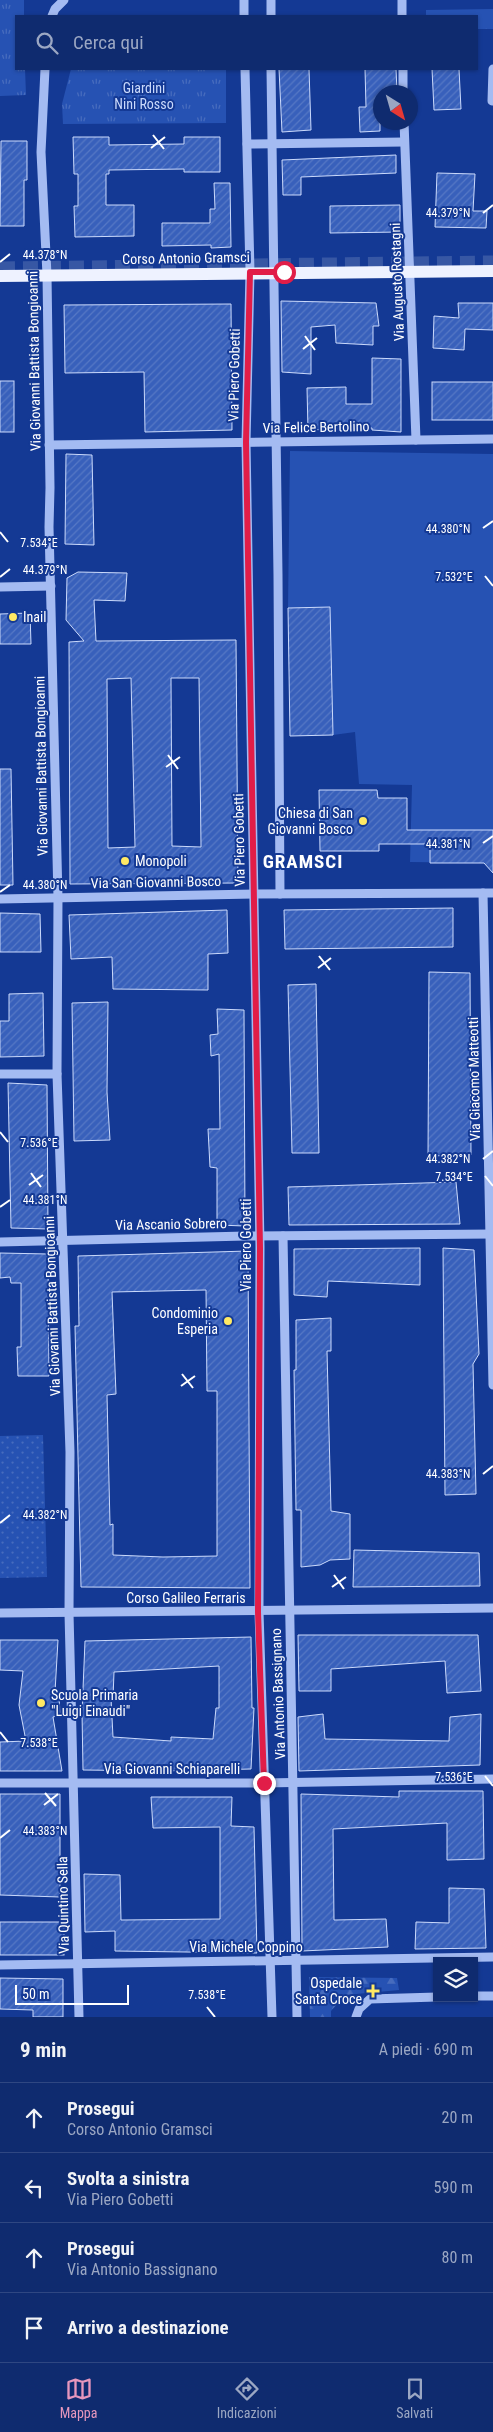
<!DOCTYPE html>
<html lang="it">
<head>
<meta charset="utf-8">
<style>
  :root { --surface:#0f2b6f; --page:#1d3777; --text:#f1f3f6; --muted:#9ba7c3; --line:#2f4782; --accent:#e797bd }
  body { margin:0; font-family:"Roboto Condensed",sans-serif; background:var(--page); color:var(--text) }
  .controls { position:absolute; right:15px; bottom:15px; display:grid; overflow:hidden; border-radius:0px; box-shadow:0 1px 4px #0004 }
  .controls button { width:45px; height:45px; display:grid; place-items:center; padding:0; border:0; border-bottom:1px solid var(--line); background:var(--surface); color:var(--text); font:25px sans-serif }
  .compass { position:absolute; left:373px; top:85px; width:45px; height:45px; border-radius:50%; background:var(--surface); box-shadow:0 1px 4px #0004; rotate:143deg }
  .scale { position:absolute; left:15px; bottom:12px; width:114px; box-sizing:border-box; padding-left:5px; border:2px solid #fff; border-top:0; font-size:14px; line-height:18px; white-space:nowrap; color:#fff; -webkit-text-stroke:4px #143994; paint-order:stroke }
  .stop { position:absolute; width:15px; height:15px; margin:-11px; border:4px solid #e11d48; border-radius:50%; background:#fff }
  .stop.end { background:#e11d48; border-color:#fff; box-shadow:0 1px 5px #0008 }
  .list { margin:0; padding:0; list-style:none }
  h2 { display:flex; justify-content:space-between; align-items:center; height:65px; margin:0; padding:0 20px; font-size:21px }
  h2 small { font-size:16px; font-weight:400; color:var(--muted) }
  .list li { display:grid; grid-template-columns:32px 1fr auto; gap:15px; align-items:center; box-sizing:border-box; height:70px; padding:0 20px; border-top:1px solid var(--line) }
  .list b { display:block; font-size:19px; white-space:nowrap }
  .list p { margin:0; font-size:16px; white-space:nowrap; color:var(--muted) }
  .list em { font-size:16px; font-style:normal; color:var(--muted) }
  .icon { flex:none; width:28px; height:28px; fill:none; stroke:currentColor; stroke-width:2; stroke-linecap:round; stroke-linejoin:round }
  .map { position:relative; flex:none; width:493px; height:2017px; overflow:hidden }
  .search { position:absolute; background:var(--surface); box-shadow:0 1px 4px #0004; left:15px; right:15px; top:15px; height:55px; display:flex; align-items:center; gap:12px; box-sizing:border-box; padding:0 18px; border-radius:0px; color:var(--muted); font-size:19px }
  .sheet { height:345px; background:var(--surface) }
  nav { display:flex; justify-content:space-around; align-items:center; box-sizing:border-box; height:70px; border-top:1px solid var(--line); background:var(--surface); font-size:14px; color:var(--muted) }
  nav a { display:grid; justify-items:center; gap:2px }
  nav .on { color:var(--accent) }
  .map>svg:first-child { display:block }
</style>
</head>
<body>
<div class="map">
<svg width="493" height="2017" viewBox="0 0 493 2017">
  <defs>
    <pattern id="grass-tufts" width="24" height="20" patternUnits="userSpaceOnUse" patternTransform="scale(1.25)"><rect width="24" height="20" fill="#2652b3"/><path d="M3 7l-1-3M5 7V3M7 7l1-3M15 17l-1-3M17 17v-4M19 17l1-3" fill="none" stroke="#476cbe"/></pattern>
    <pattern id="forest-firs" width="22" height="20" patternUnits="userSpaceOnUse" patternTransform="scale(1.25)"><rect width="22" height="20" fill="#2652b3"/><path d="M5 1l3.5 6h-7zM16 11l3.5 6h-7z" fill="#476cbe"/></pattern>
    <pattern id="garden-dots" width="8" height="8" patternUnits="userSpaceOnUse" patternTransform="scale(1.25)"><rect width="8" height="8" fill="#2652b3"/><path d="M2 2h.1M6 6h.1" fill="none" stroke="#476cbe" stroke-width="1.8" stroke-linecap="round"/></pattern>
    <pattern id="building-hatch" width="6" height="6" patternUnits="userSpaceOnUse" patternTransform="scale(1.25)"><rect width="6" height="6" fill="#3860bb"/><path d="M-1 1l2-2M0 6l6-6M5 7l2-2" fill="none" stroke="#5678c5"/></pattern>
  </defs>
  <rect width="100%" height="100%" fill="#143994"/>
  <!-- grass -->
  <g fill="url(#grass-tufts)">
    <polygon points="0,0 24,0 24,16 16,16 16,69 25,69 26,95 0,96"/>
    <polygon points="493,9 493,29 477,29 477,16 426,16 426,10"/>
    <polygon points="71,69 226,69 226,123 63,124 62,104"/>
  </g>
  <!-- forest -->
  <polygon fill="url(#forest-firs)" points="309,1977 397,1978 399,1990 345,1995 331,2011 331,2017 310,2017"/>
  <!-- garden -->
  <polygon fill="url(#garden-dots)" points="43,1435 47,1577 0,1578 0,1436"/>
  <!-- pitch -->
  <polygon fill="#2652b3" points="290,451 493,454 493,865 489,869 484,863 410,862 412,785 359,784 355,732 333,735 290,736 288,608"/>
  <!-- building -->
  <g fill="url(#building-hatch)" stroke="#cbdafc" fill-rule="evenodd">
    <polygon points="279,69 309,69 311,130 282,132"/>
    <polygon points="365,69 396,69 397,92 380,92 380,131 360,132 359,107 366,107"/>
    <polygon points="432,69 459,69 461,109 434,110"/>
    <polygon points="73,137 109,137 109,145 184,144 184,137 220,137 220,172 184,172 184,169 109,170 109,174 106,174 106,205 134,205 134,236 75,237 74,206 78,206 78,174 74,174"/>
    <polygon points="1,141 27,141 27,180 24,180 24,226 0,226"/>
    <polygon points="396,155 396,173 301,177 301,195 283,195 282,160"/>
    <polygon points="437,173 475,174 473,211 487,211 486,228 435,227"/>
    <polygon points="214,183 230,183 231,247 211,248 211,245 162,246 162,223 210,223 210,209 215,209"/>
    <polygon points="400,205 400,232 330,233 330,206"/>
    <polygon points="281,301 376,303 379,326 373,326 373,345 336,343 335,325 311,327 311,374 282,372"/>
    <polygon points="458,303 493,303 493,330 465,329 464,350 433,348 434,316 459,318"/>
    <polygon points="231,304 232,430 145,432 144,372 65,373 64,305"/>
    <polygon points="372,358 401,359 401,432 372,430 372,428 308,430 307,388 346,387 346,404 372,404"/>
    <rect x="0" y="381" width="14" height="51"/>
    <rect x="432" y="382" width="61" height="38"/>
    <polygon points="66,454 92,455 94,545 65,544"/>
    <path d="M78,572l49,1 -2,28 -31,-1 2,41 140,-1 2,243 -168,1 -1,-242 15,-1 -18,-21 1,-42zM131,678l4,169 -27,1 -1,-169zM171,678h28l2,169 -29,-1z"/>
    <polygon points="330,607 333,735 290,736 288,608"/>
    <polygon points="30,613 31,644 0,644 0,614"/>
    <polygon points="0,769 11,769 13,885 0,885"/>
    <polygon points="319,790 377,790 378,798 407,798 407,830 493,830 493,873 484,863 430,863 430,844 379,844 379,851 320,851"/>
    <polygon points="453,908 453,947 285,949 284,910"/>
    <polygon points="227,910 228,953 208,954 208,990 113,989 112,957 71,959 69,915"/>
    <polygon points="0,913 40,914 41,952 0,952"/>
    <polygon points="429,972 470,973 471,1155 428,1156"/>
    <polygon points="316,984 319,1153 292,1153 288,985"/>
    <polygon points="43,993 44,1056 0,1057 0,1021 9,1021 9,994"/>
    <polygon points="108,1002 107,1092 110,1140 74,1141 72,1003"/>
    <polygon points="217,1009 244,1010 245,1226 217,1225 217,1168 210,1167 208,1129 220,1129 219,1054 211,1056 210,1035 218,1034"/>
    <polygon points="8,1083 47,1085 48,1229 11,1228"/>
    <polygon points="456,1182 460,1224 289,1225 288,1187"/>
    <polygon points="420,1248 420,1285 328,1281 327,1297 294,1295 294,1249"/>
    <polygon points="443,1248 474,1250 479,1354 473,1364 476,1494 445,1495"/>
    <path d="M248,1251l2,337 -169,-1 -6,-261h4l-1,-70zM206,1290l1,101h10v165l-54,1 -50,-2v-31l-3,1 -3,-130 9,-1 -4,-102z"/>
    <polygon points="0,1253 48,1254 49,1376 18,1376 17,1347 21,1347 21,1283 11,1283 10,1277 0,1278"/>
    <polygon points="331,1318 331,1351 327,1351 331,1511 350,1514 350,1559 330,1560 320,1565 301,1567 301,1510 296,1510 294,1370 296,1370 296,1320"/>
    <polygon points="354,1550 479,1553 480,1586 353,1587"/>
    <polygon points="298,1635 478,1635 481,1691 447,1693 445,1661 331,1669 331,1691 299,1691"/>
    <path d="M251,1637l1,71h2l-3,61 -89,2 -79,-1 -1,-57 3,-72zM219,1666v42h-3l-3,31 -42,-2v4l-58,-4 -2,-39h2l1,-26z"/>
    <polygon points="0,1640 58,1640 55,1692 59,1695 60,1715 53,1717 62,1771 0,1771 0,1742 26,1741 19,1705 23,1671 0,1670"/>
    <polygon points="323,1714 325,1739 449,1741 450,1717 481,1714 480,1765 299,1771 298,1717"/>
    <polygon points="399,1791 483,1791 484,1859 447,1860 447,1823 333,1829 334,1920 386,1919 388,1947 302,1951 301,1794 399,1797"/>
    <polygon points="0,1794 60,1794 60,1897 0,1895"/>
    <polygon points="151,1797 232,1797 231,1826 254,1827 257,1953 115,1951 115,1931 85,1932 84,1874 120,1875 121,1920 220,1919 220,1827 153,1828"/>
    <polygon points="449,1888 484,1889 486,1948 415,1949 416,1922 449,1923"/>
    <rect x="0" y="1922" width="64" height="33"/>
    <polygon points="0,1978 63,1979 63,2017 33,2017 33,2010 0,2009"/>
  </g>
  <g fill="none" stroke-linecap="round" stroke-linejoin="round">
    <!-- highway-tunnel -->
    <polyline stroke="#3757a4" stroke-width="15" stroke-dasharray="15 8" stroke-linecap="butt" points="0,269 493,263"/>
    <!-- minor -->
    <g stroke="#a4bbf2" stroke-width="9">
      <polyline points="244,0 244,16"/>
      <polyline points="402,0 402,16"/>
      <polyline points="52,16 55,9 64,0"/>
      <polyline points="271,16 271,0"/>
      <polyline points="45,69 41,152 47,275 50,488 49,527 58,898 57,1074 70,1452 69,1613 79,2017"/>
      <polyline points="245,69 250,272 246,442 260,1247 259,1612 272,2017"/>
      <polyline points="271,69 278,575 280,894"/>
      <polyline points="403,69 403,92"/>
      <polyline points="492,101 493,69"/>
      <polyline points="404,122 416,440"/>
      <polyline points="247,144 404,142"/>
      <polyline points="49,445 493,439"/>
      <polyline points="0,587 51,586"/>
      <polyline points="483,893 493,1385"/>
      <polyline points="0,899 254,894 493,893"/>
      <polyline points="0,1074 57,1074"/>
      <polyline points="283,1236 297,2017"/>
      <polyline points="0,1242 246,1236 493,1234"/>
      <polyline points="0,1613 493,1608"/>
      <polyline points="0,1783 264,1783 493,1779"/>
      <polyline points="0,1965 493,1957"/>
      <polyline points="474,1996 493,1996"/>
      <polyline points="356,2017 359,2009 370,1999 437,1997"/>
    </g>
    <!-- major -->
    <polyline stroke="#eef2ff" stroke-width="12" points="0,276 493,271"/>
  </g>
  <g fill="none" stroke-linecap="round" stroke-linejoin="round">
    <!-- route -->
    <polyline stroke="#e11d48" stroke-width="6" points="264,1783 258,1612 260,1248 246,442 250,272 284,272"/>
  </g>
  <!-- ticks -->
  <path fill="none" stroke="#fff" stroke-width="2" d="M153,135l11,14M151,148l14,-11M483,213l10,-8M0,262l10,-8M305,336l10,14M303,349l14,-11M483,528l10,-7M0,532l8,10M485,576l8,10M0,577l10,-8M168,755l10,14M166,767l14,-10M483,843l10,-7M0,892l10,-7M319,956l11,14M318,968l13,-10M0,1132l8,10M483,1159l10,-8M31,1173l10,14M485,1176l8,10M29,1185l14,-10M0,1207l10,-7M182,1374l11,14M181,1386l14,-10M483,1474l10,-8M0,1523l10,-8M334,1575l10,14M332,1587l14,-10M0,1732l8,10M485,1776l8,10M45,1793l11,13M44,1805l14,-11M0,1838l10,-8M207,2007l8,10"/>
  <!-- markers -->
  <g fill="#ffe964" stroke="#143994" stroke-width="2">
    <circle cx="13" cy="617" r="5"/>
    <circle cx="363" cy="821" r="5"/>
    <circle cx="125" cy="861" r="5"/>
    <circle cx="228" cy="1321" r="5"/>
    <circle cx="41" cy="1703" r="5"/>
    <path d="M370.5 1983.5h5v5h5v5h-5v5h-5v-5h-5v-5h5z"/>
  </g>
  <g text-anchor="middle" stroke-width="4" stroke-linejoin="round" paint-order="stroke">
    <!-- park labels -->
    <g font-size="14" fill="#cbdafc" stroke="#143994">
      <text x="144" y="93">Giardini<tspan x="144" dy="16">Nini Rosso</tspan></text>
    </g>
    <!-- street labels -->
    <g font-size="14" fill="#fff" stroke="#143994">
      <text transform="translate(186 258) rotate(-1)" y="5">Corso Antonio Gramsci</text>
      <text transform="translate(397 282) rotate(-92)" y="5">Via Augusto Rostagni</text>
      <text transform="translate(34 361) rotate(-91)" y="5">Via Giovanni Battista Bongioanni</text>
      <text transform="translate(234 375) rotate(-89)" y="5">Via Piero Gobetti</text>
      <text transform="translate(316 427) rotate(-1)" y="5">Via Felice Bertolino</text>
      <text transform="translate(41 766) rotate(-91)" y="5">Via Giovanni Battista Bongioanni</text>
      <text transform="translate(239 840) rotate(-91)" y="5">Via Piero Gobetti</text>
      <text transform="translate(156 882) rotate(-1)" y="5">Via San Giovanni Bosco</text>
      <text transform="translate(474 1079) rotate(-91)" y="5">Via Giacomo Matteotti</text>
      <text transform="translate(171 1224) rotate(-1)" y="5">Via Ascanio Sobrero</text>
      <text transform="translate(246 1245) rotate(-90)" y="5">Via Piero Gobetti</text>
      <text transform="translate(52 1306) rotate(-92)" y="5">Via Giovanni Battista Bongioanni</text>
      <text x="186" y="1603">Corso Galileo Ferraris</text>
      <text transform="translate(278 1694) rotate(-92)" y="5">Via Antonio Bassignano</text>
      <text x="172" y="1774">Via Giovanni Schiaparelli</text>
      <text transform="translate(63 1905) rotate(-91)" y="5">Via Quintino Sella</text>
      <text x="246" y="1952">Via Michele Coppino</text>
    </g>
    <!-- poi labels -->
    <g font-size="14" fill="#fff" stroke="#143994" text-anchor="start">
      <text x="23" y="622">Inail</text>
      <text x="353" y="818" text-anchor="end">Chiesa di San<tspan x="353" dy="16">Giovanni Bosco</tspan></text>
      <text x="135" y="866">Monopoli</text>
      <text x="218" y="1318" text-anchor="end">Condominio<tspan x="218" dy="16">Esperia</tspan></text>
      <text x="51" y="1700">Scuola Primaria<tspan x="51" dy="16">"Luigi Einaudi"</tspan></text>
      <text x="362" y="1988" text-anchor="end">Ospedale<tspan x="362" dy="16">Santa Croce</tspan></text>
    </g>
    <!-- district labels -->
    <g font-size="19" font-weight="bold" letter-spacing="1" fill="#fff" stroke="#143994">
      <text x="303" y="868">GRAMSCI</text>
    </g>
  </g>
  <g font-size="12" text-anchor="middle" fill="#fff" stroke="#143994" stroke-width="4" stroke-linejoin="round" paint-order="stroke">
    <text x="448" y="217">44.379°N</text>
    <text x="45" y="259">44.378°N</text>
    <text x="448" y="533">44.380°N</text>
    <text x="39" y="547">7.534°E</text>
    <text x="45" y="574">44.379°N</text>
    <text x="454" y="581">7.532°E</text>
    <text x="448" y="848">44.381°N</text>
    <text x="45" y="889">44.380°N</text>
    <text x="39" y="1147">7.536°E</text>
    <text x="448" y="1163">44.382°N</text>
    <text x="454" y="1181">7.534°E</text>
    <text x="45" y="1204">44.381°N</text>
    <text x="448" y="1478">44.383°N</text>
    <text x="45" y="1519">44.382°N</text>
    <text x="39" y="1747">7.538°E</text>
    <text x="454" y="1781">7.536°E</text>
    <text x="45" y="1835">44.383°N</text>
    <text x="207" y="1999">7.538°E</text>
  </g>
</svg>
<div class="controls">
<button><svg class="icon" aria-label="layers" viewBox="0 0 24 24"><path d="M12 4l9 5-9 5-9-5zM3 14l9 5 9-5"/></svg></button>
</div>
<svg class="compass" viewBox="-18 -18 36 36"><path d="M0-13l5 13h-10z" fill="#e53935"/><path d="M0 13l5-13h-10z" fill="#9ba7c3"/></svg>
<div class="scale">50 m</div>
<div class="stop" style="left:284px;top:272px"></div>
<div class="stop end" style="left:264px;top:1783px"></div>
<div class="search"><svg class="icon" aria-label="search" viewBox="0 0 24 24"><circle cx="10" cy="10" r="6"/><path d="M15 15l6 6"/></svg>Cerca qui</div>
</div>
<section class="sheet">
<h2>9 min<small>A piedi · 690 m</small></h2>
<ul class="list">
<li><svg class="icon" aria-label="ahead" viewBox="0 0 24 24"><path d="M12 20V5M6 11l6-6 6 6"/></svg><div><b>Prosegui</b><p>Corso Antonio Gramsci</p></div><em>20 m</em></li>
<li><svg class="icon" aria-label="left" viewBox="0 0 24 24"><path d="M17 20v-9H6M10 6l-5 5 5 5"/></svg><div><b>Svolta a sinistra</b><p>Via Piero Gobetti</p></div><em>590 m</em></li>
<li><svg class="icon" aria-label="ahead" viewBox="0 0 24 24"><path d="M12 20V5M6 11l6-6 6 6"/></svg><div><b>Prosegui</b><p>Via Antonio Bassignano</p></div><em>80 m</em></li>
<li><svg class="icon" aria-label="arrive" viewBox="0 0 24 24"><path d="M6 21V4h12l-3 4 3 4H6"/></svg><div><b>Arrivo a destinazione</b></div></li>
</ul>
</section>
<nav>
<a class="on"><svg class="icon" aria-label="map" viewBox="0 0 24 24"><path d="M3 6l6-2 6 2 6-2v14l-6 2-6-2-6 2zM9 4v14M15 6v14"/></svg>Mappa</a>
<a><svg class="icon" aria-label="directions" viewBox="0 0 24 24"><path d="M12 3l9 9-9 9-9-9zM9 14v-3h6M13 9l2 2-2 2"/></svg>Indicazioni</a>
<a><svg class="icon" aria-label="saved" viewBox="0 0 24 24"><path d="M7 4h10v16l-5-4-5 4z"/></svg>Salvati</a>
</nav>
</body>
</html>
